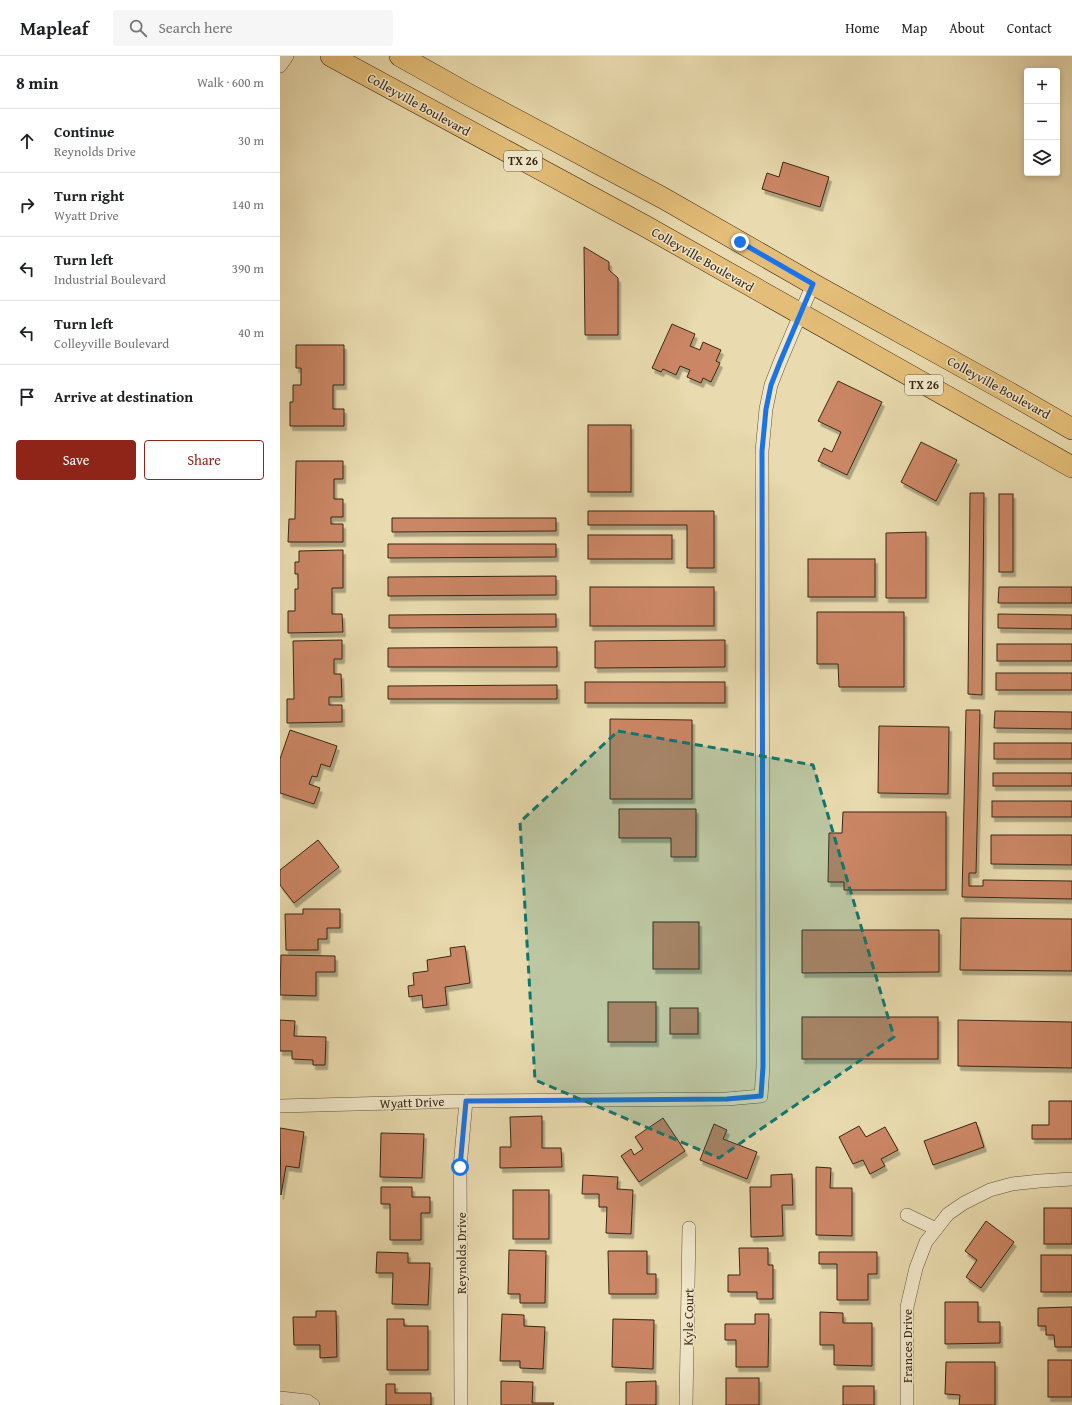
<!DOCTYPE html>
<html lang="en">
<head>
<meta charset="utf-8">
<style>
  :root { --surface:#fff; --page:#f6f6f6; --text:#202124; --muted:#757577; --line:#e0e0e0; --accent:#8f2418 }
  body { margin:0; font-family:"Gentium Book Plus",serif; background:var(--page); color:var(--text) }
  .controls { position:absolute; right:12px; top:12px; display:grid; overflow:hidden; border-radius:4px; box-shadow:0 2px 6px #0003 }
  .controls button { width:36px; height:36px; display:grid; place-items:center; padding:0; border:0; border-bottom:1px solid var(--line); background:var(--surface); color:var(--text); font:20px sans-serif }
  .stop { position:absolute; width:12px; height:12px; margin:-9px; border:3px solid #1a73e8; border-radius:50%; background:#fff }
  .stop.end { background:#1a73e8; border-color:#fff; box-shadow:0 1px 4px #0008 }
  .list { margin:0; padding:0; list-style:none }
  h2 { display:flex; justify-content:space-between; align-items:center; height:52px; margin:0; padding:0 16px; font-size:17px }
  h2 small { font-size:13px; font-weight:400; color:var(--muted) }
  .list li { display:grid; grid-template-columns:26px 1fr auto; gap:12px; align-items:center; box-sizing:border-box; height:64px; padding:0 16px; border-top:1px solid var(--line) }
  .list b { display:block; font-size:15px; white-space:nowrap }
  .list p { margin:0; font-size:13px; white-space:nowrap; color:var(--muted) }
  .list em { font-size:13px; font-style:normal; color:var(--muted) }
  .actions { display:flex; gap:8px; padding:12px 16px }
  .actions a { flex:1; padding:9px 0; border:1px solid var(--accent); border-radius:4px; text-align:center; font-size:14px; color:var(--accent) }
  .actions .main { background:var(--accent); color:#fff }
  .icon { flex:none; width:22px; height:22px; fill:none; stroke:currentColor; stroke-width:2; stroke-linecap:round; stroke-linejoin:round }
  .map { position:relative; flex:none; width:792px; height:1349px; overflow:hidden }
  header { display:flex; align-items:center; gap:24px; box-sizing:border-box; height:56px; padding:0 20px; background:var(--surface); border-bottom:1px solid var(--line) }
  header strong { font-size:19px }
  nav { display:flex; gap:22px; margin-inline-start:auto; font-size:14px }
  .search { width:280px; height:36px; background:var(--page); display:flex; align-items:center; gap:10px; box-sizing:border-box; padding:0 14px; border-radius:4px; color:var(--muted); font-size:15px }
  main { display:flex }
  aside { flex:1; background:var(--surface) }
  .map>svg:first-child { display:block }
</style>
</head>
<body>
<header>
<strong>Mapleaf</strong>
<div class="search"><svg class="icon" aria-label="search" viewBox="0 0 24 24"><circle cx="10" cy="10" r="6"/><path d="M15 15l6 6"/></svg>Search here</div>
<nav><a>Home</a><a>Map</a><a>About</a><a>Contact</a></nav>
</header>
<main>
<aside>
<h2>8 min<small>Walk · 600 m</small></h2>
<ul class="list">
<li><svg class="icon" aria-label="ahead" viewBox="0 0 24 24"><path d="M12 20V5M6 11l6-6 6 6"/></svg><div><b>Continue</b><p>Reynolds Drive</p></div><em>30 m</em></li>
<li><svg class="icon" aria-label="right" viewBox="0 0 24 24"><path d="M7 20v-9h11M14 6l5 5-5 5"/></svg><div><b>Turn right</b><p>Wyatt Drive</p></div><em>140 m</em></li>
<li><svg class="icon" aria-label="left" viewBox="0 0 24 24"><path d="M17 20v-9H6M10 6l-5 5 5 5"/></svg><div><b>Turn left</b><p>Industrial Boulevard</p></div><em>390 m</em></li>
<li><svg class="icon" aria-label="left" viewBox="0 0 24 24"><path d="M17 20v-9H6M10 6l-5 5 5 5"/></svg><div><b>Turn left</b><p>Colleyville Boulevard</p></div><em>40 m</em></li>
<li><svg class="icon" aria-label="arrive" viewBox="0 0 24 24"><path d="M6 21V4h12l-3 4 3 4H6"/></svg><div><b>Arrive at destination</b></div></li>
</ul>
<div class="actions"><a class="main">Save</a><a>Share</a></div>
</aside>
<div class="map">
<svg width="792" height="1349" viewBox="0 0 792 1349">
  <defs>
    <filter id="shadow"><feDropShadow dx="2.5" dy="4.5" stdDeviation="0" flood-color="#0004"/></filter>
  </defs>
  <rect width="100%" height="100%" fill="#e9dbaf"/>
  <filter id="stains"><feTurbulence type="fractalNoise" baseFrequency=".005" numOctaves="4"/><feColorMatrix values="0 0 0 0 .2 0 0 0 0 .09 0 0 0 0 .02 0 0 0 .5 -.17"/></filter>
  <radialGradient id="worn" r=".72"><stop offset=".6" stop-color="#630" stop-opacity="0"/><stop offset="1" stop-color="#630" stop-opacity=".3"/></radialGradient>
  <!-- building -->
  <g fill="#cb8665" stroke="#392714" filter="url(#shadow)">
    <polygon points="503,106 549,121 540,151 482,133 487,117 499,121"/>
    <polygon points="304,191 329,206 329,214 338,222 338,279 305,279"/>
    <polygon points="392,268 415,278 410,290 420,294 423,286 441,294 436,305 440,307 431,326 423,322 421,327 407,321 410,314 400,310 396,319 383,313 381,316 372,312"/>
    <polygon points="16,289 64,289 64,329 53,329 53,353 64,353 64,370 10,370 10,346 13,346 13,329 21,329 21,312 16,312"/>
    <polygon points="558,325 602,346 567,419 538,405 544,392 552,396 561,376 538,365"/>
    <rect x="308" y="369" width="43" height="67"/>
    <polygon points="641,386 677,404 656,445 621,426"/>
    <polygon points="16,405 63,405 63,423 54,423 54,443 63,443 63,461 51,461 51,468 63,468 63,486 8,486 9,463 15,463"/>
    <polygon points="690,437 704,437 702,639 688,638"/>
    <rect x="719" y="438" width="14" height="78"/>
    <polygon points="308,455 434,455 434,512 407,512 407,469 308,469"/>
    <polygon points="112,462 276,462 276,475 112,476"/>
    <polygon points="646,476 646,542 606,542 606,477"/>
    <rect x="308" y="479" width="84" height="24"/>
    <polygon points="108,488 276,488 276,501 108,502"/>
    <polygon points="63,494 63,532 52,532 52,558 62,558 63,576 8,577 8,555 15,555 15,533 18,533 18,518 15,518 15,506 19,506 19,495"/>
    <rect x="528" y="503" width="67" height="38"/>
    <polygon points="276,520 276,539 108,540 108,521"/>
    <rect x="310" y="531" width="124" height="39"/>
    <polygon points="719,531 792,531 792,547 718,547"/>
    <polygon points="537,556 624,556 624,631 559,631 558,608 537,608"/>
    <polygon points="276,558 276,571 109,572 109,559"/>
    <polygon points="718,558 792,559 792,573 718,572"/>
    <polygon points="62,584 62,603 54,603 54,618 61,618 62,641 49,641 49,649 62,649 62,666 7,667 7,643 14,643 13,585"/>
    <polygon points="445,584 445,611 315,612 315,585"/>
    <rect x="717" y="588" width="75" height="17"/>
    <polygon points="277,591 277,611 108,611 108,592"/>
    <rect x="716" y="617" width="76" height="17"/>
    <rect x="305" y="626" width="140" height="21"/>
    <polygon points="277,629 277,643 108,643 108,630"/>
    <polygon points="686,654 700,654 696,817 689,817 689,830 703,830 703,824 792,825 792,843 682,841"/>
    <polygon points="715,655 792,656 792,673 714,672"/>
    <polygon points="330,663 412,664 412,743 330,743"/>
    <polygon points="599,670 669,671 668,738 598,737"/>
    <polygon points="10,674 57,690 50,711 41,708 37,721 32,720 29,728 40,732 34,748 0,737 0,703"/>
    <rect x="714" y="687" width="78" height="16"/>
    <rect x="713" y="717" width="79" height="13"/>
    <rect x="712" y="745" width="80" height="16"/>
    <polygon points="339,753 416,753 416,801 391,801 391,782 339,782"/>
    <polygon points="563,756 666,756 666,834 564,834 564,826 548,826 549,777 562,777"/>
    <polygon points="711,779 792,779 792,809 711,808"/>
    <polygon points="38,784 59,811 14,847 0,829 0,814"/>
    <polygon points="23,853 60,853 60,872 47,872 47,883 38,883 38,894 6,894 5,858 23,858"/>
    <polygon points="681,862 792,863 792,915 680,914"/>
    <rect x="373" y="866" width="46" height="47"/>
    <polygon points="522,874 659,874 659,916 522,917"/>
    <polygon points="185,890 190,927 165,931 167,949 143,952 142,939 129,941 128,930 134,929 133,917 148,915 147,904 171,900 170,892"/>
    <polygon points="1,899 55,900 55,916 36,916 36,940 0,939"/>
    <rect x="328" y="946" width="48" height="40"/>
    <rect x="390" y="952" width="28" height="26"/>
    <rect x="522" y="961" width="136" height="42"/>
    <polygon points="0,964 15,965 14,980 46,981 45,1009 33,1009 33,1004 12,1003 12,995 0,995"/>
    <polygon points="678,964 792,966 792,1012 678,1010"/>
    <polygon points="769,1045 792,1045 792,1083 752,1083 752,1069 769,1069"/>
    <polygon points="262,1060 262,1092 281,1092 282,1111 220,1112 220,1091 231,1091 230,1061"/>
    <polygon points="383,1062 405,1095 359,1126 341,1100 351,1093 354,1099 363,1093 355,1081"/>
    <polygon points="696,1066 704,1091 653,1109 644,1085"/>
    <polygon points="434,1068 447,1074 443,1083 477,1096 467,1123 420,1104"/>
    <polygon points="579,1070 586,1081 605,1071 618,1094 601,1103 605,1110 590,1118 583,1104 573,1108 559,1081"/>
    <polygon points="0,1072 24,1076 19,1112 6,1110 1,1139"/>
    <polygon points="101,1077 144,1078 142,1122 100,1121"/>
    <polygon points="536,1111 551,1112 550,1132 572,1132 572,1180 536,1179"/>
    <polygon points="512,1118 513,1149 502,1149 503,1180 471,1181 470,1131 491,1131 491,1119"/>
    <polygon points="303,1119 338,1121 337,1133 353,1134 351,1178 326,1177 327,1151 319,1151 319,1138 302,1138"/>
    <polygon points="101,1131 132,1131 132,1141 150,1141 150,1157 141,1157 141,1184 110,1184 110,1148 101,1148"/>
    <rect x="233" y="1134" width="36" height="49"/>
    <rect x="764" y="1152" width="28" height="36"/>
    <polygon points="706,1165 734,1186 701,1232 686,1221 697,1204 685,1195"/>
    <polygon points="459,1192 488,1192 488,1209 493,1209 493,1243 477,1243 477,1236 448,1236 448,1219 460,1219"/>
    <polygon points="229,1194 266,1195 265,1247 240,1247 240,1238 228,1238"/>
    <polygon points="328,1195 367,1195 367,1218 376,1218 376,1238 329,1238"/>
    <polygon points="97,1196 128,1197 128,1207 150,1207 148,1249 112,1248 113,1217 96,1217"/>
    <polygon points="539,1196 597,1196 597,1218 588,1218 588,1244 557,1244 557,1208 539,1208"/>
    <rect x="761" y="1199" width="31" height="37"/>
    <polygon points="665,1246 698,1246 698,1266 720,1266 720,1287 665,1288"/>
    <polygon points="792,1251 792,1291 775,1291 774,1279 766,1279 766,1270 758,1270 758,1252"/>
    <polygon points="36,1255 56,1255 57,1301 40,1302 40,1289 14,1289 13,1261 36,1261"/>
    <polygon points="540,1256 563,1257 563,1267 592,1267 592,1310 554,1309 554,1289 540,1289"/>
    <polygon points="222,1258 244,1259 244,1270 265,1271 263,1313 240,1312 240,1305 220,1305"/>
    <polygon points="475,1258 489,1258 488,1311 456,1311 456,1284 445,1284 445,1268 475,1268"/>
    <polygon points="107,1263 124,1263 124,1270 148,1270 148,1314 107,1314"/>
    <polygon points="333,1263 374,1264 373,1313 332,1311"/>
    <rect x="768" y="1304" width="24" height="37"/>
    <polygon points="666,1306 715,1306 715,1349 679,1349 680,1339 665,1338"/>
    <rect x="446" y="1322" width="33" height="27"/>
    <polygon points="221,1325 253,1326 252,1347 274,1347 273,1349 221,1349"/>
    <polygon points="376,1325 376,1349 346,1349 346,1326"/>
    <polygon points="106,1328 115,1328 115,1337 151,1337 151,1349 106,1349"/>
    <rect x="563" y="1330" width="31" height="19"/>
  </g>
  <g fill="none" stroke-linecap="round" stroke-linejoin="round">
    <!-- street casing -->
    <g stroke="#65543b" stroke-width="14">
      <g id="street">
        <polyline points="0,10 7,0"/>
        <polyline points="0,1050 186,1045 447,1043 481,1040 483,1011 482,395 486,353 491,329 500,306 533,228"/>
        <polyline points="627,1159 656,1173"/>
        <polyline points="0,1342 27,1345 33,1349"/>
        <polyline points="181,1349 180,1111 186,1045"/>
        <polyline points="406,1349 409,1172"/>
        <polyline points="627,1349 627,1251 636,1212 646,1186 668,1158 684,1147 710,1134 732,1128 760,1125 792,1123"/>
      </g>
    </g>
    <!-- primary casing -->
    <g stroke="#392714" stroke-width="22">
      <g id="primary">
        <polyline points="51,0 365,170 792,411"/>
        <polyline points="120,0 186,37 383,142 533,228 728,336 792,373"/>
      </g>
    </g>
    <!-- street -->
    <use href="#street" stroke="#f1e8cb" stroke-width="13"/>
    <!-- primary -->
    <use href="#primary" stroke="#e4be78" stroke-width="21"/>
  </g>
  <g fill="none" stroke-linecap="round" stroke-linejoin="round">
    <!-- route -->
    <polyline stroke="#1a73e8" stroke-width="5" points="180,1111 186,1045 447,1043 481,1040 483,1011 482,395 486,353 491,329 500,306 533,228 460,186"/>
  </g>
  <!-- marked area -->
  <path fill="#0f766e" fill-opacity="0.2" stroke="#0f766e" stroke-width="3" stroke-dasharray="8 5" stroke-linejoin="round" d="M338,675l195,34 81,272 -175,121 -184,-78 -15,-258z"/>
  <g text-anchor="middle" stroke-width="3" stroke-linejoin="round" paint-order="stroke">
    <!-- shield labels -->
    <g fill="#f1e8cb" stroke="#70614b" stroke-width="1">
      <rect x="224" y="95" width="38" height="20" rx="3"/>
      <rect x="625" y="319" width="38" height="20" rx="3"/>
    </g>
    <g font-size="12" font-weight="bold" fill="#392714">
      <text x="243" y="109">TX 26</text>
      <text x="644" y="333">TX 26</text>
    </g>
    <!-- street labels -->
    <g font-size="13" fill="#392714" stroke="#f1e8cb">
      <text transform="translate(139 48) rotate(29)" y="5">Colleyville Boulevard</text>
      <text transform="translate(423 203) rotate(30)" y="5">Colleyville Boulevard</text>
      <text transform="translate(719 331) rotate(29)" y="5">Colleyville Boulevard</text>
      <text transform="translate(132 1046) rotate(-2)" y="5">Wyatt Drive</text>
      <text transform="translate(181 1197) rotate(-90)" y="5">Reynolds Drive</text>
      <text transform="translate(408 1261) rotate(-89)" y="5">Kyle Court</text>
      <text transform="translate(627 1290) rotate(-90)" y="5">Frances Drive</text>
    </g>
  </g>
  <rect width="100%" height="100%" filter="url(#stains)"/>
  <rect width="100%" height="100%" fill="url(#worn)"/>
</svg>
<div class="controls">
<button>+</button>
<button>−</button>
<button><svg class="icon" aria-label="layers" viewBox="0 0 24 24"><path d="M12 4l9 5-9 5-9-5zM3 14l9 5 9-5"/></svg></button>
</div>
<div class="stop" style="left:180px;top:1111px"></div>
<div class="stop end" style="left:460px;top:186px"></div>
</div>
</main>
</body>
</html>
